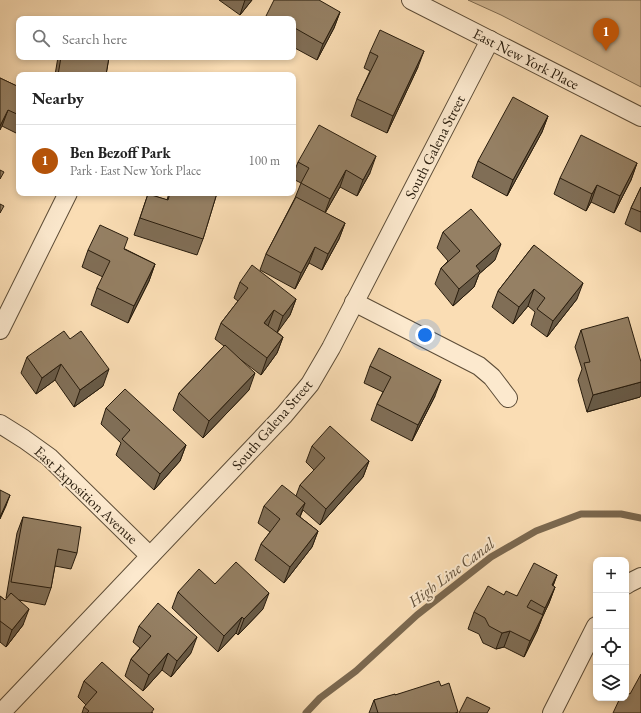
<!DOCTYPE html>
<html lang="en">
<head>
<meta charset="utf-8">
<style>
  :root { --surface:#fff; --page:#f2f2f2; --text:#222; --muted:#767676; --line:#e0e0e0; --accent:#b45309 }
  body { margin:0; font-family:"EB Garamond",serif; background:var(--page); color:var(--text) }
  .controls { position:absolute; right:12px; bottom:12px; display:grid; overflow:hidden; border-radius:8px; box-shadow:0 2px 6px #0003 }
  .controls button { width:36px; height:36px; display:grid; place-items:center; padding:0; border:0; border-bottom:1px solid var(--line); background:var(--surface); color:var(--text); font:20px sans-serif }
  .you { position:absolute; left:425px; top:335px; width:14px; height:14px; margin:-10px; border:3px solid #fff; border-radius:50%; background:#1a73e8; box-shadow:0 0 0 6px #1a73e833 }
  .badge { display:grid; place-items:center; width:26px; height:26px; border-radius:50%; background:var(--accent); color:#fff; font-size:13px; font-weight:700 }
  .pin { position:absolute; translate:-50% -33px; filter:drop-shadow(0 1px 2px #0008) }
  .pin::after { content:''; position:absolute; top:21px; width:14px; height:12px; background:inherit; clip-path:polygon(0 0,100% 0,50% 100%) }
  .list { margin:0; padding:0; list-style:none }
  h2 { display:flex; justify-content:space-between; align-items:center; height:52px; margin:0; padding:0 16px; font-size:17px }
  h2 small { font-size:13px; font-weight:400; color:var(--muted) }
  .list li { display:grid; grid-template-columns:26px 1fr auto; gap:12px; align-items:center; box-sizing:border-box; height:72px; padding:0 16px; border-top:1px solid var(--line) }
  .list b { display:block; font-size:15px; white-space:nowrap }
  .list p { margin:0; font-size:13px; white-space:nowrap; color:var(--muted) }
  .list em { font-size:13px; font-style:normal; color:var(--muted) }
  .icon { flex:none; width:22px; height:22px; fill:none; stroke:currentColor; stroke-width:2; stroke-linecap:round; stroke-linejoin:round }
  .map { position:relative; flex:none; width:641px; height:713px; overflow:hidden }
  .search { position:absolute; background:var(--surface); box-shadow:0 2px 6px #0003; left:16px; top:16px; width:280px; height:44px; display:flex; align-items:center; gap:10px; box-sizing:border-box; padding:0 14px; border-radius:8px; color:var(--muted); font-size:15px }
  .panel { position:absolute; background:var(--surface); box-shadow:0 2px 6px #0003; left:16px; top:72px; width:280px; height:124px; border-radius:8px }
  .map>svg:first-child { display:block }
</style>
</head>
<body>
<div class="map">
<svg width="641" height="713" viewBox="0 0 641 713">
  <rect width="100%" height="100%" fill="#faddb4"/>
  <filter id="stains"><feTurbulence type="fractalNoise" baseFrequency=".005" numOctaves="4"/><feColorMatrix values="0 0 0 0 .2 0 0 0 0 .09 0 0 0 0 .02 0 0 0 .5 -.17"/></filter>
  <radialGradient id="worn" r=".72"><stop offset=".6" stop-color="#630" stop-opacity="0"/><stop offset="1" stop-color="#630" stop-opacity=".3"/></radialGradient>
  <!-- green -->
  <polygon fill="#d6bc98" stroke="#7f6c52" points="468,0 641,0 641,87 501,15"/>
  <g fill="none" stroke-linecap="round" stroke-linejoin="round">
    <!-- stream -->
    <polyline stroke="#7b684f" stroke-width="7" points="306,713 320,698 356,671 417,615 491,557 536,531 581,514 621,514 641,518"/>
    <!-- minor casing -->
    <g stroke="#5c4c37" stroke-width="20">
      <g id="minor">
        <polyline points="411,0 641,117"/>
        <polyline points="354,302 479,366 492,377 508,398"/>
        <polyline points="0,330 68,193"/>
        <polyline points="0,424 24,439 49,457 150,556"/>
        <polyline points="626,585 629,583 641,577"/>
        <polyline points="1,713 284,415 310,384 331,348 490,40"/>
        <polyline points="552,713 596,626"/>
      </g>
    </g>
    <!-- minor -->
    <use href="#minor" stroke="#fce9ce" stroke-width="18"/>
  </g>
  <!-- wall -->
  <g fill="#806e56" stroke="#281c0d">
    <polygon points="219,0 252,0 240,15"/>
    <polygon points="340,12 334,28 317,60 293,47 293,19 264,19 266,16"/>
    <polygon points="370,52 418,67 387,133 351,116 357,99 370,71 364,68"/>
    <polygon points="58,57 109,57 106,75 55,75"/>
    <polygon points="0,78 19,87 19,127 16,133 2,126"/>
    <polygon points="548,116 542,132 507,196 472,177 478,161"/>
    <polygon points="298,162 370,173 357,196 340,187 325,213 345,223 339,239 322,270 309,263 295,289 260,270 266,254 295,198 301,183 293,179 293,175"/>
    <polygon points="637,163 631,180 614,213 591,202 586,211 554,194 560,178"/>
    <polygon points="641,187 641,232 625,224 631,208"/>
    <polygon points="169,193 217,193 203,239 197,255 134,235 148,194 167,200"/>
    <polygon points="443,232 495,260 479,274 474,287 453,306 435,284 441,268 448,261 437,248"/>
    <polygon points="534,245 577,299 547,337 531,325 535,312 528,306 513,324 492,307 498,291"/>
    <polygon points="125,249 155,264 149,281 128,323 91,305 97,288 103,277 82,267 88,250"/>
    <polygon points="240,282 296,299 290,315 277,332 283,337 277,353 261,375 237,357 249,390 203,438 173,410 179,393 224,346 215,339 221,323 238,301 234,298"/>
    <polygon points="581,330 640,397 587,412 578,380 582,369 575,347"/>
    <polygon points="70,339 103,386 74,407 55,380 36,394 21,373 27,357"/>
    <polygon points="370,366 435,396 412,441 371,420 377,404 383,392 364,383"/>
    <polygon points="106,408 186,445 180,461 154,490 116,455 121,443 101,424"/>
    <polygon points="312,446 369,461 363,477 320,525 303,510 300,517 318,531 312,547 284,583 255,560 261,544 270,532 258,523 264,506 296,496 300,485 314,470 306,462"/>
    <polygon points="23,517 77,553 71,569 55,566 51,588 45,605 19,600 23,625 6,647 0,642 0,596 5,600 7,598 6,598 17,533"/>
    <polygon points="557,575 553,586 555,587 549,603 542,618 537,631 524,657 504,647 496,649 483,643 479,634 468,629 474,612 504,595 517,596"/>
    <polygon points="215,584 263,609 238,635 236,633 218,652 172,608 178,592"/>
    <polygon points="139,626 191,653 171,677 162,670 143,691 125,676 131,659 140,648 133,642"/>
    <polygon points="84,681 153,713 82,713 84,707 86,705 78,697"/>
    <polygon points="441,686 458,713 369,713 374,700 395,695"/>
  </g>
  <!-- shaded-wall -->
  <g fill="#685a46" stroke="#281c0d">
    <polygon points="245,0 252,0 240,15"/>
    <polygon points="340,12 334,28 317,60 323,44"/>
    <polygon points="424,51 418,67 387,133 393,116"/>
    <polygon points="8,110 2,126 0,130 0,126"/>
    <polygon points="548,116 542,132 507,196 513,180"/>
    <polygon points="376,156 370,173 357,196 363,180"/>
    <polygon points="637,163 631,180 614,213 620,196"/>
    <polygon points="346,170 340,187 324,215 330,199"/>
    <polygon points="597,185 591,202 586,211 592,194"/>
    <polygon points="345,223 339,239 322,270 328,254"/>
    <polygon points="501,244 495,260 479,274 474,287 453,306 459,289 476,266"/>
    <polygon points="315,247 309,263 295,289 301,273"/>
    <polygon points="155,264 149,281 128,323 134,306"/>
    <polygon points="583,283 577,299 547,337 553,321"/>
    <polygon points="534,289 528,306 513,324 519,307"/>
    <polygon points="296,299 290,315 277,333 283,316"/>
    <polygon points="274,310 268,326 264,323"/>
    <polygon points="283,337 277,353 261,375 267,358"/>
    <polygon points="61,364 55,380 36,394 42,378"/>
    <polygon points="109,369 103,386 74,407 80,390"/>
    <polygon points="255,373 249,390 203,438 209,421"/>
    <polygon points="441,380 435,396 412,441 418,425"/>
    <polygon points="641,382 641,395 640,397 587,412 593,395"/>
    <polygon points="186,445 180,461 154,490 160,474"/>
    <polygon points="369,461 363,477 320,525 326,509"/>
    <polygon points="10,495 6,506 0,519 0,517"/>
    <polygon points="305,503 299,519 296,514"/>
    <polygon points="318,531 312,547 284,583 290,567"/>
    <polygon points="557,575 551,591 552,585"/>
    <polygon points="555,587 549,603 542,618 537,631 524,657 530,641 540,621 545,608"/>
    <polygon points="269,593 263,609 238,635 244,619"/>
    <polygon points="29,609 23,625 6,647 12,630"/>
    <polygon points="242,617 236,633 218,652 224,636"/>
    <polygon points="510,631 504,647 496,649 502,633"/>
    <polygon points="197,637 191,653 171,677 177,661"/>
    <polygon points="168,653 162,670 143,691 149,675"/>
  </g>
  <!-- building -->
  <g fill="#958064" stroke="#281c0d">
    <polygon points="274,0 319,0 340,12 323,44 293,27 293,19 271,19 266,16"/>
    <polygon points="380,30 424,51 393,116 357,99 378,56 370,52"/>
    <polygon points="61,57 109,57 106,75 58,75"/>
    <polygon points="0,78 19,87 19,115 8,110 0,126"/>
    <polygon points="513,97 548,116 513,180 478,161"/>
    <polygon points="319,125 376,156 363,180 346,170 330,199 301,183 309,168 298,162"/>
    <polygon points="581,135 637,163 620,196 597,185 592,194 560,178"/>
    <polygon points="0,170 4,172 0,179"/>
    <polygon points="641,187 641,212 631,208"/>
    <polygon points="170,193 217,193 203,239 140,218 148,194 168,200"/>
    <polygon points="296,197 345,223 328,254 315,247 301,273 266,254"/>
    <polygon points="0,204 4,206 0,213"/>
    <polygon points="471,209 501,244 476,266 480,271 459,289 441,268 460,251 443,232"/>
    <polygon points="100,225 128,238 124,249 155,264 134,306 97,288 110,261 88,250"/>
    <polygon points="534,245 583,283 553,321 537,309 545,298 534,289 519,307 498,291"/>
    <polygon points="252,265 296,299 283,316 274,310 264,323 283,337 267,358 221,323 248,288 240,282"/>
    <polygon points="628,317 641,362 641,382 593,395 584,363 590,362 581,330"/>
    <polygon points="64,331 70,339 81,331 109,369 80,390 61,364 42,378 27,357"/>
    <polygon points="225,345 255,373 209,421 179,393"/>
    <polygon points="379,348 441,380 418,425 377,404 391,377 370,366"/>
    <polygon points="125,389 186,445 160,474 122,439 130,430 106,408"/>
    <polygon points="330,426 369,461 326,509 300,485 325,458 312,446"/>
    <polygon points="282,485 305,503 296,514 318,531 290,567 261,544 280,519 264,506"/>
    <polygon points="0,490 10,495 0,517"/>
    <polygon points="23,517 81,527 77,553 58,549 51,588 11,582"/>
    <polygon points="236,562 269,593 244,619 242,617 224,636 178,592 199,569 215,584"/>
    <polygon points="534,563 557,575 552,585 555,587 545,608 531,600 527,607 543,615 530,641 510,631 502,633 489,626 485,618 474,612 488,586 504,595 506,591 517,596"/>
    <polygon points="11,593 29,609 12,630 0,621 0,596 5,600"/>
    <polygon points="158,603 197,637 177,661 168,653 149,675 131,659 151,636 139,626"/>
    <polygon points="102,662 154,709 151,713 87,713 89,711 84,707 97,692 84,681"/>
    <polygon points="641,674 641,713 613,713 620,698 626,698 626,692 630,694"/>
    <polygon points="439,681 441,686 449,683 458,712 455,713 378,713 374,700 395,694 395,695"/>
    <polygon points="467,697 490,708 487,713 459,713"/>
  </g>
  <g text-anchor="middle" stroke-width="4" stroke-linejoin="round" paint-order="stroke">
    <!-- street labels -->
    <g font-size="15" fill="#281c0d" stroke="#fce9ce">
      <text transform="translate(526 59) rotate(27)" y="5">East New York Place</text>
      <text transform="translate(435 147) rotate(-63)" y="5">South Galena Street</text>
      <text transform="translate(272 425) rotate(-49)" y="5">South Galena Street</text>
      <text transform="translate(86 495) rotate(43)" y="5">East Exposition Avenue</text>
    </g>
    <!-- water labels -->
    <g font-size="16" font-style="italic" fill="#604f39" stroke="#fce9ce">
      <text transform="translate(451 572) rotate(-37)" y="6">High Line Canal</text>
    </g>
  </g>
  <rect width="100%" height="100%" filter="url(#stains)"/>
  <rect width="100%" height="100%" fill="url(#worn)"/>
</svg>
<div class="controls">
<button>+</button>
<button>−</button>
<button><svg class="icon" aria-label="locate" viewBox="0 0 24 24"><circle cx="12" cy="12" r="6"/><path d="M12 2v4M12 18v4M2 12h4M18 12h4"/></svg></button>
<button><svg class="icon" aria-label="layers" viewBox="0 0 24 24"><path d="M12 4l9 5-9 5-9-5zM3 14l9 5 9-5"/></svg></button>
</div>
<div class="you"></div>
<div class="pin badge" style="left:606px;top:51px">1</div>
<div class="search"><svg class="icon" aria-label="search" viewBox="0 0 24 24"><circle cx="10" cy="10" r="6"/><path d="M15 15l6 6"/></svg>Search here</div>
<section class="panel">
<h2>Nearby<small></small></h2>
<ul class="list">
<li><span class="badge">1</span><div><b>Ben Bezoff Park</b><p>Park · East New York Place</p></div><em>100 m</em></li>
</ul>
</section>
</div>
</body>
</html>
